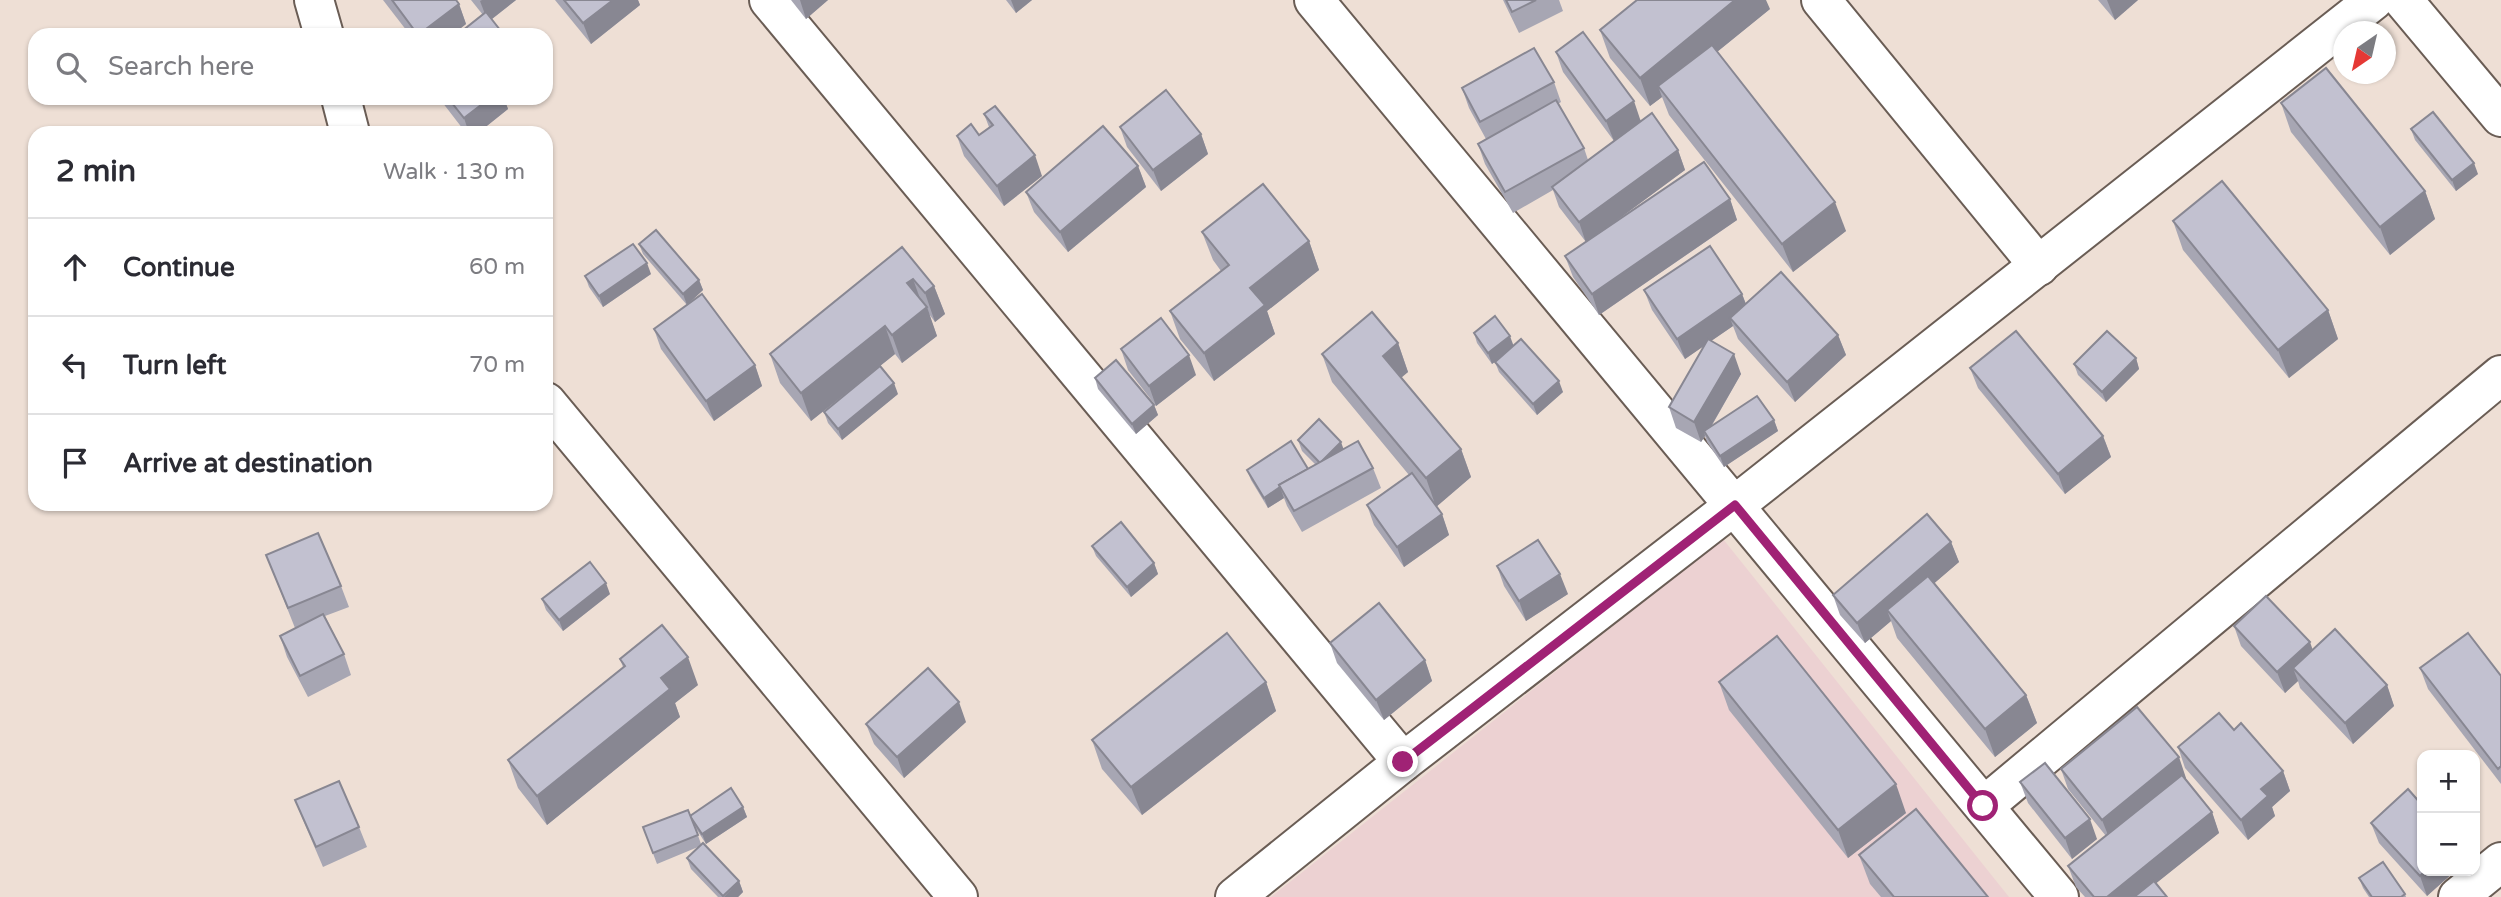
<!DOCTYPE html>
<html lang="en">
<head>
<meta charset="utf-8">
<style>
  :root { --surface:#fff; --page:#f7f7f7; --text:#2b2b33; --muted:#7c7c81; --line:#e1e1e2 }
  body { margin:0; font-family:"Varela Round",sans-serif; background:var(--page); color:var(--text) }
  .controls { position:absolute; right:21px; bottom:21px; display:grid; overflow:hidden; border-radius:14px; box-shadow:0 2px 5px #0004 }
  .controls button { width:63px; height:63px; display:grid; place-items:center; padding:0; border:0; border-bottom:2px solid var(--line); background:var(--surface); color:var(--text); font:35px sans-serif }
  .compass { position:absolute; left:2333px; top:21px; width:63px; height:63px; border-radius:50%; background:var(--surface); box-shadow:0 2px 5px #0004; rotate:214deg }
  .stop { position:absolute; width:21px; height:21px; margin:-16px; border:5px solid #a02275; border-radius:50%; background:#fff }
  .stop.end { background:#a02275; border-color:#fff; box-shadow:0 2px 7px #0008 }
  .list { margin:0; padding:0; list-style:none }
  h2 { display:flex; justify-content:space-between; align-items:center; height:91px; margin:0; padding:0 28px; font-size:30px }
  h2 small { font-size:23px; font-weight:400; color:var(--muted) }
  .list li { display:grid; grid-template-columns:46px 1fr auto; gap:21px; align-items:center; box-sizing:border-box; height:98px; padding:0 28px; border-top:2px solid var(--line) }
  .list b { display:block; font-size:26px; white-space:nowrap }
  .list em { font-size:23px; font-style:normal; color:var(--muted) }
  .icon { flex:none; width:38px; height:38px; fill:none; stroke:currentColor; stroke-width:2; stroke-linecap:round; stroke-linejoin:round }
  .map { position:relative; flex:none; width:2501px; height:897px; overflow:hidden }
  .search { position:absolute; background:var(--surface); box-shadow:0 2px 5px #0004; left:28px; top:28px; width:525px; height:77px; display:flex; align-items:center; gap:18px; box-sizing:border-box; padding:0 24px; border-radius:21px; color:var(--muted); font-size:26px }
  .panel { position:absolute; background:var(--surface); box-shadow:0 2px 5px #0004; left:28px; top:126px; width:525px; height:385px; border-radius:21px }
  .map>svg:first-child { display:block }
</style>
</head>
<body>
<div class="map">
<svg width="2501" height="897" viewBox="0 0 2501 897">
  <rect width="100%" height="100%" fill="#eedfd5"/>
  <!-- education -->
  <polygon fill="#ecd1d2" points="1723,539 2009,897 1271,897"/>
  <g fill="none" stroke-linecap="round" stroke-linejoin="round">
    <!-- street casing -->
    <g stroke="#6a5d55" stroke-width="42">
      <g id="street">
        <polyline points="314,0 324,35"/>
        <polyline points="769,0 1403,762"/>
        <polyline points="1314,0 2059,897"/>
        <polyline points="1821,0 2039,266"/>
        <polyline points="2403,0 2501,117"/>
        <polyline points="341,98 350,133"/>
        <polyline points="546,402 958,897"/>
        <polyline points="1984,806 2501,375"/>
        <polyline points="2458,897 2501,862"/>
      </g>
    </g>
    <!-- secondary casing -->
    <g stroke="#6a5d55" stroke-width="42">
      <polyline id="secondary" points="1235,897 1403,762 1735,505 2374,0"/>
    </g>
    <!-- street -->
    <use href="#street" stroke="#fff" stroke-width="38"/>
    <!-- secondary -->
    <use href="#secondary" stroke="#fff" stroke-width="38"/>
  </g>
  <!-- wall -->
  <g fill="#a7a6b3">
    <polygon points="383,0 456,0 459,4 466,24 452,35 410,35"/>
    <polygon points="471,0 516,0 492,19 483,15"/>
    <polygon points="555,0 638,0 640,5 591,44"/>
    <polygon points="791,0 828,0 806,19"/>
    <polygon points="1006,0 1032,0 1016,13"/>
    <polygon points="1503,0 1559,0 1563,11 1519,33"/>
    <polygon points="2098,0 2138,0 2115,20"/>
    <polygon points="1770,9 1717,52 1846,231 1793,272 1669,115 1662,97 1650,106 1610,58 1600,30"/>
    <polygon points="1556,52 1678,150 1685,170 1600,233 1730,199 1737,220 1599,315 1573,277 1565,256 1586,242 1559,207 1553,190 1513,213 1485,164 1478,144 1486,139 1469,108 1462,88 1554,82 1561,102 1558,104 1584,148 1588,160 1614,141 1563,72"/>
    <polygon points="439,98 509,98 505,101 508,109 478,133 466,133"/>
    <polygon points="2281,103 2425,191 2435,219 2390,255 2291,132"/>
    <polygon points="984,114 1042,176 1004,206 964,156 957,136 979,135 989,127"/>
    <polygon points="1120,127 1201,134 1208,154 1161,191 1127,147"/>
    <polygon points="2411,129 2478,174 2456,191 2415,140"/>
    <polygon points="1138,166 1146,187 1068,252 1034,212 1026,192"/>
    <polygon points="2173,221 2328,310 2338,339 2289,378 2183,250"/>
    <polygon points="1202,232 1309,241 1319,270 1267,311 1275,334 1214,381 1180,339 1170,311 1221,271 1213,260"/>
    <polygon points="639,244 699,280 703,290 687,305 643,254"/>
    <polygon points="902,247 934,286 945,314 935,322 929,314 937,336 902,363 895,354 811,421 780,383 770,354"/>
    <polygon points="651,274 603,307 589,287 585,276"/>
    <polygon points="1644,290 1742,294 1746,304 1838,335 1846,355 1795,402 1738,339 1733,326 1711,341 1741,374 1711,427 1774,420 1778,431 1724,467 1707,442 1705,436 1701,442 1676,428 1669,407 1705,345 1685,359 1652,310"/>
    <polygon points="654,329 755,365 762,386 714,421 661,349"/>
    <polygon points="1474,333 1513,345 1563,392 1537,415 1499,372 1495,362 1497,360 1492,364 1477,343"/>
    <polygon points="1398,343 1408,372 1401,377 1461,449 1471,477 1436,507 1442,514 1449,535 1404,567 1374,525 1367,505 1409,475 1332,382 1322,354"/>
    <polygon points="1121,349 1196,375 1156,406 1128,370"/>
    <polygon points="2136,358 2139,369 2106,402 2078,375 2074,364"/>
    <polygon points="1970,368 2103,436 2111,457 2065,494 1978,388"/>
    <polygon points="1095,378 1154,405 1158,415 1136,434 1098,389"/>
    <polygon points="898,394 842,440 828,423 824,412"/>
    <polygon points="1298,440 1344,449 1373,468 1381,488 1302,532 1287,506 1284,498 1268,508 1251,480 1247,470 1308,469 1316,465 1302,451"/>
    <polygon points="1951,542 1959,562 1934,583 2026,695 2037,723 1995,757 1897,638 1891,621 1865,643 1840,615 1833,595"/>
    <polygon points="1092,546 1154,563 1158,574 1131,597 1096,556"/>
    <polygon points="266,555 341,586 349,607 325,616 344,654 351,675 308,697 287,657 280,636 295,628"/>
    <polygon points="1497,566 1568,594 1526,621 1504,586"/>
    <polygon points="610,594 563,631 546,610 542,599"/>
    <polygon points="2234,626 2313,650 2387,685 2394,706 2353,744 2300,688 2298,681 2285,693 2241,646"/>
    <polygon points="1330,643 1425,660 1432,681 1384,720 1337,663"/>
    <polygon points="620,659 698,685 675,703 680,717 547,825 518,788 508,760 623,667"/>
    <polygon points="2420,668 2501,676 2501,784 2428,689"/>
    <polygon points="1266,682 1276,711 1142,815 1102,769 1092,740"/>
    <polygon points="1719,682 1906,813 1848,858 1729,710"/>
    <polygon points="966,722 904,778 874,744 866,724"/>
    <polygon points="2234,730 2283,771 2290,791 2272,807 2275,816 2248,840 2185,768 2178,747"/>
    <polygon points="2061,769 2186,778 2185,779 2212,812 2219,833 2156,883 2167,897 2085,897 2076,887 2068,866 2106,836 2068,789"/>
    <polygon points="2020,782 2097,839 2072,859 2028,803"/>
    <polygon points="295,800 359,827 367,847 323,867 303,820"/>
    <polygon points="743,807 747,817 706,844 695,827 701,844 739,881 743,892 738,897 718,897 691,869 687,858 698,847 657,864 643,827 690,816"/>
    <polygon points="2371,823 2422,871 2455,871 2427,896 2379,843"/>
    <polygon points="1859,855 1988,897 1881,897 1870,884"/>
    <polygon points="2359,878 2405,894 2406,897 2369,897 2363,888"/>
  </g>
  <!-- shaded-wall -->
  <g fill="#888792">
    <polygon points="482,0 516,0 488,22 480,1"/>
    <polygon points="613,0 638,0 640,5 591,44 583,23"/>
    <polygon points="800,0 828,0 806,19"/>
    <polygon points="1011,0 1032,0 1016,13"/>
    <polygon points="1735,0 1766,0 1770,9 1665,94 1658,86 1662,97 1650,106 1640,78"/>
    <polygon points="2107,0 2138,0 2115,20"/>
    <polygon points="459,4 466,24 452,35 418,35"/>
    <polygon points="490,98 509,98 505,101 508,109 478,133 469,133 464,118"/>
    <polygon points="1634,101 1641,122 1614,141 1606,121"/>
    <polygon points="1201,134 1208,154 1161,191 1153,170"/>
    <polygon points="1678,150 1685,170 1586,243 1579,222"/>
    <polygon points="1035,155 1042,176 1004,206 997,186"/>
    <polygon points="2474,163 2478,174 2456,191 2452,180"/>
    <polygon points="1138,166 1146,187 1068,252 1060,232"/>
    <polygon points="2425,191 2435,219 2390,255 2380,227"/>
    <polygon points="1730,199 1737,220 1599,315 1592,294"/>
    <polygon points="1835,202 1846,231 1793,272 1782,244"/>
    <polygon points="1309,241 1319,270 1267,311 1275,334 1214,381 1204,353 1250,288"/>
    <polygon points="647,263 651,274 603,307 599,296"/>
    <polygon points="913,279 923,307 907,283"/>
    <polygon points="699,280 703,290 687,305 683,294"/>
    <polygon points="934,286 945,314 935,322 925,293"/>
    <polygon points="1742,294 1750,315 1730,318 1733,326 1685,359 1677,339"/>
    <polygon points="927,307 937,336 902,363 892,335"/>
    <polygon points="2328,310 2338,339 2289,378 2278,350"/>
    <polygon points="885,326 895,354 811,421 801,393"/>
    <polygon points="1838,335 1846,355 1795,402 1787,382"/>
    <polygon points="1510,336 1514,347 1492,364 1488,353"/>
    <polygon points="1398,343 1408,372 1394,384 1383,356"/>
    <polygon points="1734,354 1741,374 1706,435 1704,431 1705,436 1701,442 1694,422"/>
    <polygon points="1189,355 1196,375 1156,406 1149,386"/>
    <polygon points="2136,358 2139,369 2106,402 2102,392"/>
    <polygon points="755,365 762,386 714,421 706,401"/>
    <polygon points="1559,381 1563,392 1537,415 1533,404"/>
    <polygon points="894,383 898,394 842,440 838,429"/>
    <polygon points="1154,405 1158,415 1136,434 1132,424"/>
    <polygon points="1774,420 1778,431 1724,467 1720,456"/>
    <polygon points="2103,436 2111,457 2065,494 2058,474"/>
    <polygon points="1341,442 1345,453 1320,463"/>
    <polygon points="1461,449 1471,477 1436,507 1426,478"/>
    <polygon points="1280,487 1284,498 1268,508 1264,498"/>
    <polygon points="1442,514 1449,535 1404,567 1397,547"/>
    <polygon points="1951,542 1959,562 1894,618 1887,610 1891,621 1865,643 1857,623"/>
    <polygon points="1154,563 1158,574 1131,597 1127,587"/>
    <polygon points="1560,574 1568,594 1526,621 1519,601"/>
    <polygon points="606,583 610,594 563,631 559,620"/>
    <polygon points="2310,642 2317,662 2293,668 2298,681 2285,693 2277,672"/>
    <polygon points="688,657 698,685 675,703 680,717 547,825 537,796 661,678"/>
    <polygon points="1425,660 1432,681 1384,720 1376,700"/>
    <polygon points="1266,682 1276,711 1142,815 1131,787"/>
    <polygon points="2387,685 2394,706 2353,744 2345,723"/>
    <polygon points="2026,695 2037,723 1995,757 1985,729"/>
    <polygon points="959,702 966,722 904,778 897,757"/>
    <polygon points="2179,757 2186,778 2110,840 2102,820"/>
    <polygon points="2283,771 2290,791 2272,807 2275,816 2248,840 2241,820 2261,789"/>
    <polygon points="1896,784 1906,813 1848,858 1838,830"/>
    <polygon points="743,807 747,817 706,844 702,834"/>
    <polygon points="2212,812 2219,833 2139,897 2107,897"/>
    <polygon points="2090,819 2097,839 2072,859 2065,838"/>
    <polygon points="2425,871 2455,871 2427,896 2420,876"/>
    <polygon points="739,881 743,892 738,897 724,897"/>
  </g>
  <!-- building -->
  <g fill="#c2c1d0" stroke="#888792" stroke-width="2">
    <polygon points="392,0 456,0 459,4 418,35"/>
    <polygon points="564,0 613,0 583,23"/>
    <polygon points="1506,0 1536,0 1512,12"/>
    <polygon points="1637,0 1735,0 1640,78 1600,30"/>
    <polygon points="486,12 504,35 457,35"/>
    <polygon points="1583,32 1634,101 1606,121 1556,52"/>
    <polygon points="1712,45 1835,202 1782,244 1658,86"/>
    <polygon points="1534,48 1554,82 1480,122 1462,88"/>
    <polygon points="2326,68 2425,191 2380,227 2281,103"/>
    <polygon points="1166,90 1201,134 1153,170 1120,127"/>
    <polygon points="448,98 490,98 464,118"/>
    <polygon points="1556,100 1584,148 1505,192 1478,144"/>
    <polygon points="995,106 1035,155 997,186 957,136 971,124 979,135 993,125 984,114"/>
    <polygon points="2433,112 2474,163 2452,180 2411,129"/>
    <polygon points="1652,113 1678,150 1579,222 1552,187"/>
    <polygon points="1103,126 1138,166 1060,232 1026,192"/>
    <polygon points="1704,162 1730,199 1592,294 1565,256"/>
    <polygon points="2222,181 2328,310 2278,350 2173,221"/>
    <polygon points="1263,184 1309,241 1250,288 1265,305 1204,353 1170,311 1229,265 1202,232"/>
    <polygon points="656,230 699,280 683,294 639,244"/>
    <polygon points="633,244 647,263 599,296 585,276"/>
    <polygon points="1710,246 1742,294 1677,339 1644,290"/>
    <polygon points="902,247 934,286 925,293 913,279 907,283 927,307 892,335 885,326 801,393 770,354"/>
    <polygon points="1781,272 1838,335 1787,382 1730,318"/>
    <polygon points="702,294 755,365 706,401 654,329"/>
    <polygon points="1372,312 1398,343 1383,356 1461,449 1426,478 1322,354"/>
    <polygon points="1495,316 1510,336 1488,353 1474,333"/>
    <polygon points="1161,318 1189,355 1149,386 1121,349"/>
    <polygon points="2016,331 2103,436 2058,474 1970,368"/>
    <polygon points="2107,331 2136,358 2102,392 2074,364"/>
    <polygon points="1521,339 1559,381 1533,404 1495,362"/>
    <polygon points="1708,339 1734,354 1694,422 1669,407"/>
    <polygon points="1116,360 1154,405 1132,424 1095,378"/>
    <polygon points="880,366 894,383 838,429 824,412"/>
    <polygon points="1757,396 1774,420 1720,456 1704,431"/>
    <polygon points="1319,419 1341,442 1320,463 1298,440"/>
    <polygon points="1291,441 1308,469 1279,485 1280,487 1264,498 1247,470"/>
    <polygon points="1358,441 1373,468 1294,511 1279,485"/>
    <polygon points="1412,473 1442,514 1397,547 1367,505"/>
    <polygon points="1927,514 1951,542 1857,623 1833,595"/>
    <polygon points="1121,522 1154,563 1127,587 1092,546"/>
    <polygon points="318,533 341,586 288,608 266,555"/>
    <polygon points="1538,540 1560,574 1519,601 1497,566"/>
    <polygon points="590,562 606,583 559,620 542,599"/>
    <polygon points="1928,576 2026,695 1985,729 1887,610"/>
    <polygon points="2266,596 2310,642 2277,672 2234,626"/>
    <polygon points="1379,603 1425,660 1376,700 1330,643"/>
    <polygon points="323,614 344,654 300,676 280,636"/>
    <polygon points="662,625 688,657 661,678 670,689 537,796 508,760 625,666 620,659"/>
    <polygon points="2335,629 2387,685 2345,723 2293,668"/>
    <polygon points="1227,633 1266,682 1131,787 1092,740"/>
    <polygon points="2468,633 2501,676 2501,766 2498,769 2420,668"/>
    <polygon points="1777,636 1896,784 1838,830 1719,682"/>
    <polygon points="928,668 959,702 897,757 866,724"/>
    <polygon points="2137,707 2179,757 2102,820 2061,769"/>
    <polygon points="2219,713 2234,730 2241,723 2283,771 2261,789 2268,796 2241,820 2178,747"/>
    <polygon points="2045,763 2090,819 2065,838 2020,782"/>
    <polygon points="2182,775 2212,812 2107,897 2094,897 2068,866"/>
    <polygon points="339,781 359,827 316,847 295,800"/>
    <polygon points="731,788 743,807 702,834 690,816"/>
    <polygon points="2408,789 2422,805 2422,871 2425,871 2420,876 2371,823"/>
    <polygon points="1916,809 1988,897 1894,897 1859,855"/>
    <polygon points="688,810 698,835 653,853 643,827"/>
    <polygon points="703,843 739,881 723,896 687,858"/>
    <polygon points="2383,862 2405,894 2401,897 2372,897 2359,878"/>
    <polygon points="2154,881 2167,897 2134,897"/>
  </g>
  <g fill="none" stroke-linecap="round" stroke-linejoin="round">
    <!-- route -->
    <polyline stroke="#a02275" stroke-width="9" points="1403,762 1735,505 1983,806"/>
  </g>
</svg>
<div class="controls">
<button>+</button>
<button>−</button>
</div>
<svg class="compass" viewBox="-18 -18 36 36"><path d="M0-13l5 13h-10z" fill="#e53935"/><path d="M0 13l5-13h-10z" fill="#7c7c81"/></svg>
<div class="stop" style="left:1983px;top:806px"></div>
<div class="stop end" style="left:1403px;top:762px"></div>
<div class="search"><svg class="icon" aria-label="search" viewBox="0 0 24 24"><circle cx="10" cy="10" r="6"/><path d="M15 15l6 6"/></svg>Search here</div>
<section class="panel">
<h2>2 min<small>Walk · 130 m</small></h2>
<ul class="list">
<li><svg class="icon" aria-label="ahead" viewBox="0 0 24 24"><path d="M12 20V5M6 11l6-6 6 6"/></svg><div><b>Continue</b></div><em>60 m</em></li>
<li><svg class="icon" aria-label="left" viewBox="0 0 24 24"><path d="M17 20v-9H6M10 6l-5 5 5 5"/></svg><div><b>Turn left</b></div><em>70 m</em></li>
<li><svg class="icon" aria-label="arrive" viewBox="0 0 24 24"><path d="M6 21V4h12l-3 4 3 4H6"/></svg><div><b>Arrive at destination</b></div></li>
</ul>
</section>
</div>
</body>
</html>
